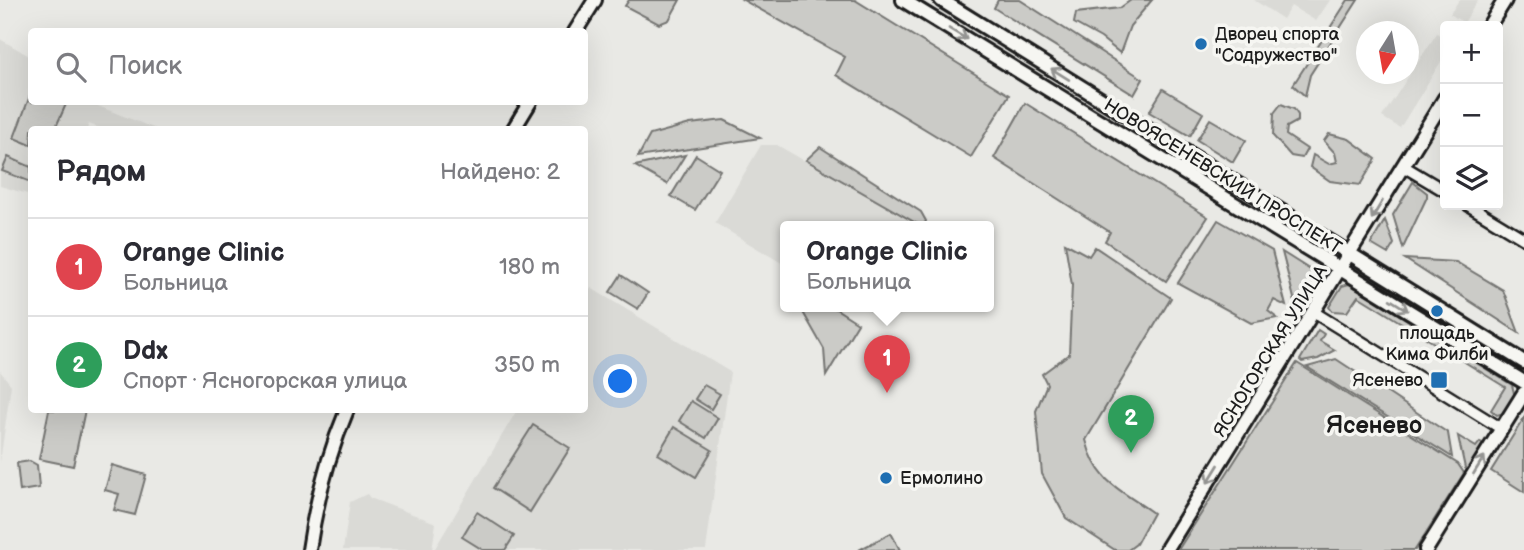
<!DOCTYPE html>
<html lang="ru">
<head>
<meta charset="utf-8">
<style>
  :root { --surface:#fff; --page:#f2f2f3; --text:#2b2b33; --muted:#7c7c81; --line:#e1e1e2; --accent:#111827 }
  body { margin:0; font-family:"Balsamiq Sans",sans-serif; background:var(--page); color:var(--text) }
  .controls { position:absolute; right:21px; top:21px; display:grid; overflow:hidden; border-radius:7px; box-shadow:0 7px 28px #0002 }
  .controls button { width:63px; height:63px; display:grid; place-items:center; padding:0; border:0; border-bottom:2px solid var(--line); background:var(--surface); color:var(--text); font:35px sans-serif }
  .compass { position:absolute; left:1356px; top:21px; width:63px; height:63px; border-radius:50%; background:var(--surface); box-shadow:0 7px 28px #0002; rotate:191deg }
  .you { position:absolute; left:621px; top:382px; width:24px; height:24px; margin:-18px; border:5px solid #fff; border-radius:50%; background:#1a73e8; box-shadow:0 0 0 10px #1a73e833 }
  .badge { display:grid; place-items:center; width:46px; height:46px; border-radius:50%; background:var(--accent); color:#fff; font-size:23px; font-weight:700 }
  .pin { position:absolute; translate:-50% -58px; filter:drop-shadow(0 2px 4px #0008) }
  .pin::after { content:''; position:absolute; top:37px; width:24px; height:21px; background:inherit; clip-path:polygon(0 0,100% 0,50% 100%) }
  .popup { position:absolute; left:780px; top:221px; width:214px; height:91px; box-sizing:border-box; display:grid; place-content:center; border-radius:7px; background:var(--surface); filter:drop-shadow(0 2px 5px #0005); font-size:23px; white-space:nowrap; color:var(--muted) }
  .popup b { font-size:26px; color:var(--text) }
  .popup::after { content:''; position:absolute; left:50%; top:100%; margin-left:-14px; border:14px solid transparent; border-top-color:var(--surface) }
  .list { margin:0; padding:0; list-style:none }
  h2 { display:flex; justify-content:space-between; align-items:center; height:91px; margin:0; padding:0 28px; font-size:30px }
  h2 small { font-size:23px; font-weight:400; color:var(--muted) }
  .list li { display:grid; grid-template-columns:46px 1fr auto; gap:21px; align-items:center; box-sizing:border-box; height:98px; padding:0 28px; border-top:2px solid var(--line) }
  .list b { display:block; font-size:26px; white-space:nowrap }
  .list p { margin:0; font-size:23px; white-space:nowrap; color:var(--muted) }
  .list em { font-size:23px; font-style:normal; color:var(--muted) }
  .icon { flex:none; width:38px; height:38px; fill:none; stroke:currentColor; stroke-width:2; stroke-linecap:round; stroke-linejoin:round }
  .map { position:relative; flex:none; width:1524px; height:550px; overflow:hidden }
  .search { position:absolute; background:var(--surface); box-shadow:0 7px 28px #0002; left:28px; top:28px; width:560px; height:77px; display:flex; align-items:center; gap:18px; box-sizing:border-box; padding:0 24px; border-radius:7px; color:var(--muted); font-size:26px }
  .panel { position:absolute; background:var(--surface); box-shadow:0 7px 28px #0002; left:28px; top:126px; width:560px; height:287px; border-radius:7px }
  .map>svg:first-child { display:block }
</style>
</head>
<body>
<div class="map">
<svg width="1524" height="550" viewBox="0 0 1524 550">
  <rect width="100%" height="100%" fill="#e9e9e5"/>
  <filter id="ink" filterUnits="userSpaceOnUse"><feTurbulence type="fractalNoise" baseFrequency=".0143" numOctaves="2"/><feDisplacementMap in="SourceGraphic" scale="14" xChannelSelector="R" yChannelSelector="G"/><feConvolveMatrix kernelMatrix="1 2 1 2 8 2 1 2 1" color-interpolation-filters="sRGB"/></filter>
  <g filter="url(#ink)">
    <!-- built -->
    <g fill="#dadad6">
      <polygon points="1254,0 1330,0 1316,21 1291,6 1283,19"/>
      <polygon points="1459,0 1478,0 1464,23 1450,14"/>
      <polygon points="1437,33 1445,39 1445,55 1400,128 1382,117"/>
      <polygon points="0,39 31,57 32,102 88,102 156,129 102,129 89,124 87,129 32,130 31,195 0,186"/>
      <polygon points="761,145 777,145 917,225 786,227 785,265 715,223"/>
      <polygon points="591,288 730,372 706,550 434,550 517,410 584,410 585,299"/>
      <polygon points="0,371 11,385 0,462"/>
      <polygon points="367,494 370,498 436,523 432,550 343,550 350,502"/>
    </g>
    <!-- green -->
    <g fill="#cbcbc7" stroke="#747472" stroke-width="2">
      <polygon points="629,0 680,0 669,20 659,24 625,6"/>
      <polygon points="743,0 855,0 1009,95 971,157 836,75 845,57"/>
      <polygon points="998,0 1020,0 1143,79 1134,95 994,8"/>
      <polygon points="1131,0 1152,0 1130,26 1120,53 1101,38 1074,23 1076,13 1120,8"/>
      <polygon points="1348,0 1358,0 1310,75 1305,96 1293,85"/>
      <polygon points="1163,89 1203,113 1190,136 1149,112"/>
      <polygon points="31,93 32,102 67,102 55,129 32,130 31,145 14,138"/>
      <polygon points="1025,103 1208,217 1166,281 1105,241 1110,232 994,158"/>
      <polygon points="1281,104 1294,109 1298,115 1298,121 1287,127 1286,135 1307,149 1302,158 1291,156 1273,136 1274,113"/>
      <polygon points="1210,119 1246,140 1233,162 1197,140"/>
      <polygon points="724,120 760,138 638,157 650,135 690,124"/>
      <polygon points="1329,134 1349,139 1376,159 1360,185 1330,181 1310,167 1313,155 1329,164 1337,162 1335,153 1324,141"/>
      <polygon points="820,147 921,212 926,221 923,227 806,160"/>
      <polygon points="685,155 667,184 635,166"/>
      <polygon points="696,155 720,170 695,210 671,196"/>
      <polygon points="8,157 31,167 31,182 2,171"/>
      <polygon points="1413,182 1427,193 1427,197 1403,248 1393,215"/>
      <polygon points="1218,220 1272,251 1286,306 1274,300 1268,311 1277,318 1251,323 1178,283"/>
      <polygon points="1385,220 1394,244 1388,254 1371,244"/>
      <path d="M1065,243l24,13 6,-9 76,51 -85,142c11,43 34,49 67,73l-17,31 -8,6h-13l-49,-32 -24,-44 -6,-63 11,-27 -5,-10 27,-20 3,-69z"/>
      <polygon points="1282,252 1312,271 1311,291 1302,309 1296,306"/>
      <polygon points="1405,259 1456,262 1503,290 1519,333"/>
      <polygon points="621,275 648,293 638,309 610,292"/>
      <polygon points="1349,284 1512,385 1515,397 1504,413 1497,415 1491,410 1505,387 1358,296 1347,312 1332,311 1329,307 1342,286"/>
      <polygon points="800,307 833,307 858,323 826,376 824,349"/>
      <polygon points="1318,330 1324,334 1320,341 1335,350 1318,359 1302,362 1300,360"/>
      <polygon points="1336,359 1448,433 1452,457 1307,367"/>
      <polygon points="1297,363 1458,464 1464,473 1415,550 1178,550"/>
      <polygon points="704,385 720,394 711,409 695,399"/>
      <polygon points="691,401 718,418 706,438 679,421"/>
      <polygon points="49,410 85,410 73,466 39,459"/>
      <polygon points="1524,418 1524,492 1491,471"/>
      <polygon points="533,425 570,448 530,512 493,488"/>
      <polygon points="674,427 712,450 696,477 658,454"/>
      <polygon points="1458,436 1476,447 1480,442 1485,444 1469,470 1465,468"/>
      <polygon points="30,461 37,465 39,488 20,491 17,463"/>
      <polygon points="112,465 146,475 135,515 114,510 119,494 105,490"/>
      <polygon points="477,512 514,536 505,550 483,550 462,537"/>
      <polygon points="891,533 900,550 859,550"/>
    </g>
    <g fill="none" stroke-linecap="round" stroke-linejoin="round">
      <!-- minor casing -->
      <g stroke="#1c1c1c" stroke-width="15">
        <g id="minor">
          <polyline points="1403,166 1445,191"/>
          <polyline points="1468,205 1524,239"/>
          <polyline points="1315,313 1502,429"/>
        </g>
      </g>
      <!-- major casing -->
      <g stroke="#1c1c1c" stroke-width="18">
        <g id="major">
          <polyline points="903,0 1524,382"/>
          <polyline points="941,0 1524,362"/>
          <polyline points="1489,26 1505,0"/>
          <polyline points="575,32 595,0"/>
          <polyline points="513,130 530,102"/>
          <path d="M309,550c7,-49 19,-95 38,-140"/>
          <polyline points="1166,550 1445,98"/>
          <polyline points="1426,550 1524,393"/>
        </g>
      </g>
      <!-- minor -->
      <use href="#minor" stroke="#f6f6f2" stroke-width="10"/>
      <!-- major -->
      <use href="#major" stroke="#f6f6f2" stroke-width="12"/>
    </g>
    <!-- one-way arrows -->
    <defs><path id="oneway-shaft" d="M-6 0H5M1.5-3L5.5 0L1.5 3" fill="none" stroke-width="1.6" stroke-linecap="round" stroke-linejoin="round" transform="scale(1.75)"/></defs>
    <g stroke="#949492">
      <use href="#oneway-shaft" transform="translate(958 34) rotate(31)"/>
      <use href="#oneway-shaft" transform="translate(1060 74) rotate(-148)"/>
      <use href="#oneway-shaft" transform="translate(1377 210) rotate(121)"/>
      <use href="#oneway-shaft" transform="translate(1399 305) rotate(32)"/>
      <use href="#oneway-shaft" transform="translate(1479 465) rotate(-58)"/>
      <use href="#oneway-shaft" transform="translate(1213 474) rotate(122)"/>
    </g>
  </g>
  <!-- markers -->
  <g fill="#1f6fb2" stroke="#f6f6f2" stroke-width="2.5">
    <circle cx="1201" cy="44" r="7"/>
    <circle cx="1437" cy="311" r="7"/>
    <rect x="1430" y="371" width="18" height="18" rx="3.5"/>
    <circle cx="886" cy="478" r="7"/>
  </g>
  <g text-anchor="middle" stroke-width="7" stroke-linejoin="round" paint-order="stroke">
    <!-- poi labels -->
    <g font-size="18" fill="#1c1c1c" stroke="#f6f6f2" text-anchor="start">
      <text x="1215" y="40">Дворец спорта<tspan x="1215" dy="21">"Содружество"</tspan></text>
      <text x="1437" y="339" text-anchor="middle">площадь<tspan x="1437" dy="21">Кима Филби</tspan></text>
      <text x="1423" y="386" text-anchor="end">Ясенево</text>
      <text x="900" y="484">Ермолино</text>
    </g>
    <!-- street labels -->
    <g font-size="18" fill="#1c1c1c" stroke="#f6f6f2">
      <text transform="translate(1223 176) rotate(32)" y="6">НОВОЯСЕНЕВСКИЙ ПРОСПЕКТ</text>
      <text transform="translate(1270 351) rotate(-58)" y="6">ЯСНОГОРСКАЯ УЛИЦА</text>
    </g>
    <!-- district labels -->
    <g font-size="24" font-weight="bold" fill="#1c1c1c" stroke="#f6f6f2">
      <text x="1374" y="433">Ясенево</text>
    </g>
  </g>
</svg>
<div class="controls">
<button>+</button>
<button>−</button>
<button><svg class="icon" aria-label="layers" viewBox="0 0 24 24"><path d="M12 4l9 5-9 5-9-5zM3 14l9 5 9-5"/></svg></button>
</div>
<svg class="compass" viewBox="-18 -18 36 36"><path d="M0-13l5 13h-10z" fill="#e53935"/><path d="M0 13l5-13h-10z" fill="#7c7c81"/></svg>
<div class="you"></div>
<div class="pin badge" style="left:887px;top:393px;background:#e0444e">1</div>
<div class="popup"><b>Orange Clinic</b>Больница</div>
<div class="pin badge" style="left:1131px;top:453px;background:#2e9e5b">2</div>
<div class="search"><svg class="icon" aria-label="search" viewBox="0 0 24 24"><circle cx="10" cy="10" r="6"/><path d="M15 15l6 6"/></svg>Поиск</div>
<section class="panel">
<h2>Рядом<small>Найдено: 2</small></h2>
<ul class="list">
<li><span class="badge" style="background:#e0444e">1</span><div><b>Orange Clinic</b><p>Больница</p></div><em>180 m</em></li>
<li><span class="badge" style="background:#2e9e5b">2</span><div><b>Ddx</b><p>Спорт · Ясногорская улица</p></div><em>350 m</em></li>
</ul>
</section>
</div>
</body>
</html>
